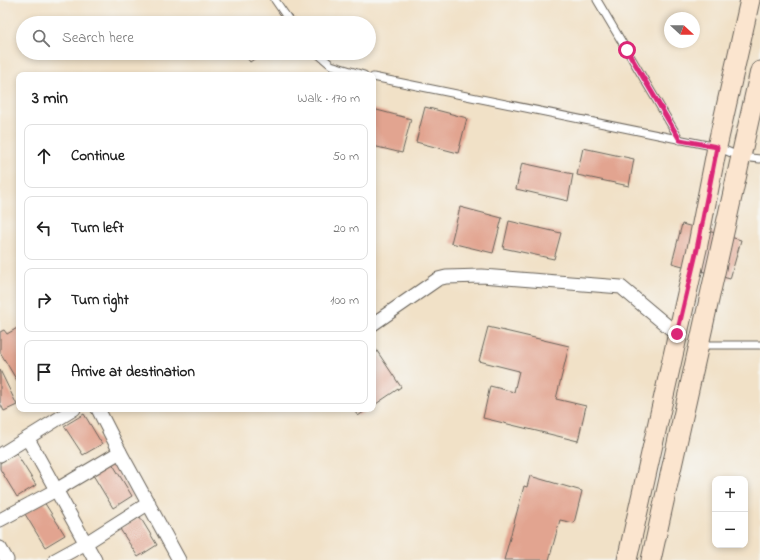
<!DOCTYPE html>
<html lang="en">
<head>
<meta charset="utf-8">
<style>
  :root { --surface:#fff; --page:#f6f6f6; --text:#222; --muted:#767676; --line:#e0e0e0 }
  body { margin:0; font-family:"Indie Flower",sans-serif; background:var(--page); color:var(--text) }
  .controls { position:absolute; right:12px; bottom:12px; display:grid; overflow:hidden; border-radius:8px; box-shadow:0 2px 6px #0003 }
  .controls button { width:36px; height:36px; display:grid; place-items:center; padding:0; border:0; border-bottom:1px solid var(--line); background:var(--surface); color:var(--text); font:20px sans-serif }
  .compass { position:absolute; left:664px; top:12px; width:36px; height:36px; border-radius:50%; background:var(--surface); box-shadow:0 2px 6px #0003; rotate:111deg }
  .stop { position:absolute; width:12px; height:12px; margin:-9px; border:3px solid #db2777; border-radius:50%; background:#fff }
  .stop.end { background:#db2777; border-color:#fff; box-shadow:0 1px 4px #0008 }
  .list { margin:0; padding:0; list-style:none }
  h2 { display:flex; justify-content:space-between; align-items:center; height:52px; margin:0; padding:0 16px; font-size:17px }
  h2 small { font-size:13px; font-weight:400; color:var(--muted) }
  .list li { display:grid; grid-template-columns:26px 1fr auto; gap:12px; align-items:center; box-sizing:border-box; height:64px; margin:0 8px 8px; padding:0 8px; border:1px solid var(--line); border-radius:8px }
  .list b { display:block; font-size:15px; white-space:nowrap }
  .list em { font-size:13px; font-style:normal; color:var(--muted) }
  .icon { flex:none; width:22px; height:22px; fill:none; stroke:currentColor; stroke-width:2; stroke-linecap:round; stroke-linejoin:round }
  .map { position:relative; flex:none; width:760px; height:560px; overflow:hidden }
  .search { position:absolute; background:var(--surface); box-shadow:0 2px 6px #0003; left:16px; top:16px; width:360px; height:44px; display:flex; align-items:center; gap:10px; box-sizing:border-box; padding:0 14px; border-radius:22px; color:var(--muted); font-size:15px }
  .panel { position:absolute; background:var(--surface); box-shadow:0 2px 6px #0003; left:16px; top:72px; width:360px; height:340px; border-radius:8px }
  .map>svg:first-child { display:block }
</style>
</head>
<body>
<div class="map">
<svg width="760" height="560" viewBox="0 0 760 560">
  <rect width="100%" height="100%" fill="#f6f6f2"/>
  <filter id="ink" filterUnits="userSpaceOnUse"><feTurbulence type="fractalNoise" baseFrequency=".025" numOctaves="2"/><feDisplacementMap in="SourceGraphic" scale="8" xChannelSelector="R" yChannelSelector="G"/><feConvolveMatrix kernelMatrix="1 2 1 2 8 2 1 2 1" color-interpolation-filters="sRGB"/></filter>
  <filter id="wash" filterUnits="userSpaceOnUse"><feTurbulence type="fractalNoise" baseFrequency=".012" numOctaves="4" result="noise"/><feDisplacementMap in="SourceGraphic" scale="16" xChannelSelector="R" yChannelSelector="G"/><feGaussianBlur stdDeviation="0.9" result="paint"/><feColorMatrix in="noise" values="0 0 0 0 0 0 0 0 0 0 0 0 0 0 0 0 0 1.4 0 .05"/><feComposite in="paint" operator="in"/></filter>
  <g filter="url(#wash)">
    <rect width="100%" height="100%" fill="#f1e1c7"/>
    <g id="blocks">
      <!-- building -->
      <g fill="#e2a490">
        <polygon points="245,17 249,23 236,23"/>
        <polygon points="243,53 263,53 250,62"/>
        <polygon points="425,107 467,118 458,153 416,142"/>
        <polygon points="373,109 411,119 402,153 373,146"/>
        <polygon points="583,148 634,159 629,186 577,175"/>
        <polygon points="522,163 573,174 568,201 516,189"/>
        <polygon points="460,207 502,218 493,253 451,243"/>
        <polygon points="509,221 561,233 554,259 503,248"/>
        <polygon points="682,224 741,240 730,279 672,263"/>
        <polygon points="19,327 19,384 0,352 0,332 4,330 7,334"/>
        <polygon points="488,327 569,346 556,399 586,406 578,441 483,418 490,386 514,392 519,371 479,361"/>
        <polygon points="373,345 401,387 373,406"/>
        <polygon points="0,370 17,405 4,411 0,403"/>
        <polygon points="353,409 368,409 358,416"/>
        <polygon points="84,414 102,444 83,455 64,426"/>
        <polygon points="16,453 36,485 17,497 0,469 0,463"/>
        <polygon points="112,463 132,496 113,508 93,475"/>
        <polygon points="530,476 582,491 574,523 560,520 549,560 504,560 524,486 527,487"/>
        <polygon points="44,502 65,535 45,547 25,514"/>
        <polygon points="140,517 157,545 138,557 120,529"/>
      </g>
    </g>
  </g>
  <g filter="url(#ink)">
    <use href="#blocks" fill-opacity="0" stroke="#676158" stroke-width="1"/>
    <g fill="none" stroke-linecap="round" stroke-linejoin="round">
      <!-- service casing -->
      <g stroke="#676158" stroke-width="9">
        <g id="service">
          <polyline points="275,0 291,23"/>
          <polyline points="597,0 680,140"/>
          <polyline points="317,53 331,65 364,75"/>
          <polyline points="373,77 717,147 741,157 760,159"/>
          <polyline points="700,345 760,345"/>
        </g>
      </g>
      <!-- minor casing -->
      <g stroke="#676158" stroke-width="15">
        <g id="minor">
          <polyline points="373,324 438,279 446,277 482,276 621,287 677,334"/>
          <polyline points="98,409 120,452 179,560"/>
          <polyline points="28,439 95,560"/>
          <polyline points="0,455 74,409"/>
          <polyline points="0,520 56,490 120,452"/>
          <polyline points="0,548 7,560"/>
          <polyline points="55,560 86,543 149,503"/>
        </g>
      </g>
      <!-- secondary casing -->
      <g stroke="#676158" stroke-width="21">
        <g id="secondary">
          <polyline points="627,560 697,249 717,147 750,0"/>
          <polyline points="651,560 760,71"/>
        </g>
      </g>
      <!-- service -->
      <use href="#service" stroke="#fff" stroke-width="7"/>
      <!-- minor -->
      <use href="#minor" stroke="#fff" stroke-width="13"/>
      <!-- secondary -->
      <use href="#secondary" stroke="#fbe5cf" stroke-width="19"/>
    </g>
  </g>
  <g fill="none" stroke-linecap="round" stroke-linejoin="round" filter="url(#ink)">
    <!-- route -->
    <polyline stroke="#db2777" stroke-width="5" points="627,50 680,140 717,147 697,249 677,334"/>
  </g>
</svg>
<div class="controls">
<button>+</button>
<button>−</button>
</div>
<svg class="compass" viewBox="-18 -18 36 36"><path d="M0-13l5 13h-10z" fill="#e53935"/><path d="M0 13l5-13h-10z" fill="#767676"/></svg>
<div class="stop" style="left:627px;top:50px"></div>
<div class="stop end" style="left:677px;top:334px"></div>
<div class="search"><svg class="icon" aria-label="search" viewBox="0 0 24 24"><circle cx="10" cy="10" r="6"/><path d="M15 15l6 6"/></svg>Search here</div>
<section class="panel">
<h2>3 min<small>Walk · 170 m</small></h2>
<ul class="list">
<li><svg class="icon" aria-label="ahead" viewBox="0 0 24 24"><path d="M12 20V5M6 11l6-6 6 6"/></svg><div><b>Continue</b></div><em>50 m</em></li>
<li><svg class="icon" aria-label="left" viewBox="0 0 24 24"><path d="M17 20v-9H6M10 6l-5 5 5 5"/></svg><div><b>Turn left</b></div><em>20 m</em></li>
<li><svg class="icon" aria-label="right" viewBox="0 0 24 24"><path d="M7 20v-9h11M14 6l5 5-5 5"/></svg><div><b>Turn right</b></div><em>100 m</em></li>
<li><svg class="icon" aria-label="arrive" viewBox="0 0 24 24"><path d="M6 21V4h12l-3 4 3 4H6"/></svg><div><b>Arrive at destination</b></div></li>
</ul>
</section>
</div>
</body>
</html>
